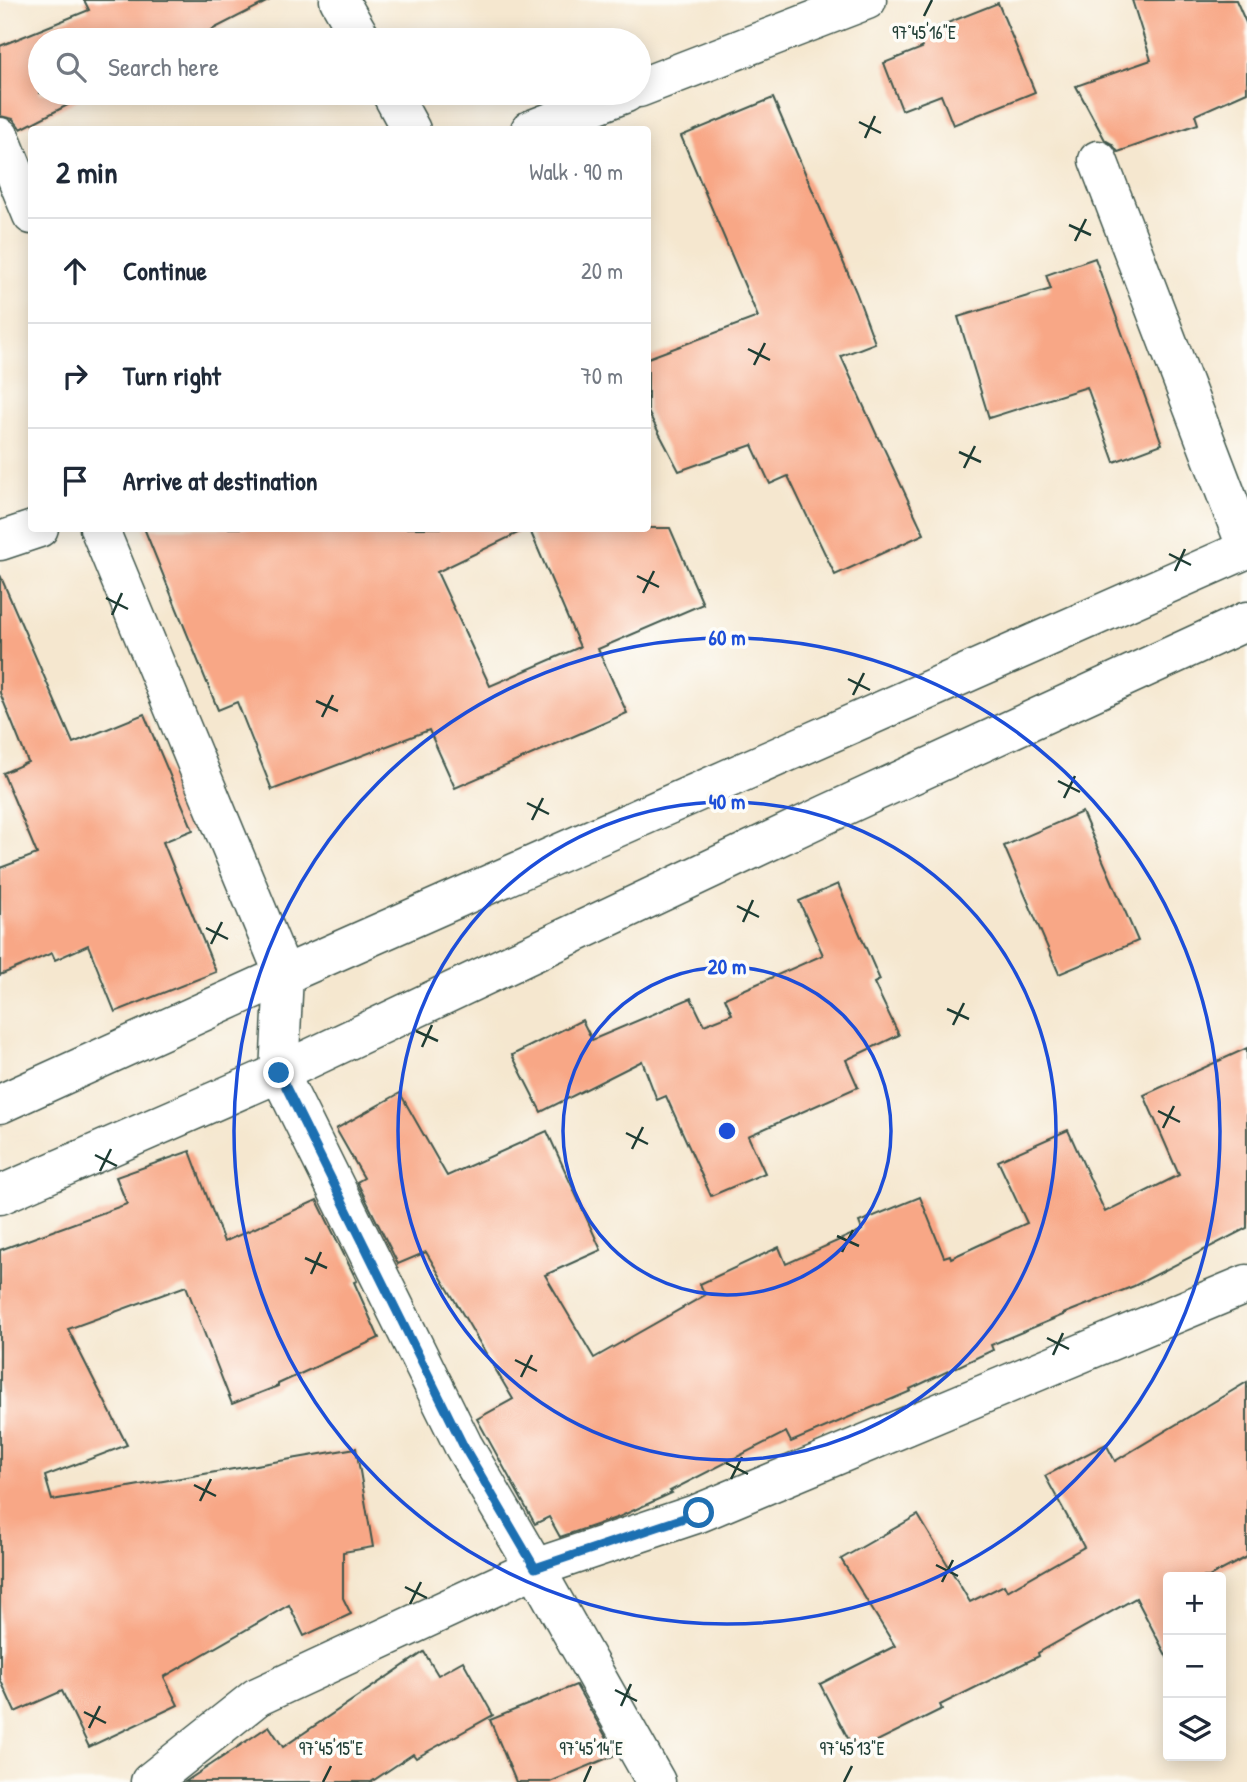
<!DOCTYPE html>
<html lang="en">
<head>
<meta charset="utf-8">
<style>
  :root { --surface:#fff; --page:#f2f2f3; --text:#1f2937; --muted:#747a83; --line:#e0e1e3 }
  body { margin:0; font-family:"Patrick Hand",sans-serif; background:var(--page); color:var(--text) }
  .controls { position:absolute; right:21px; bottom:21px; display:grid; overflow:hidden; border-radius:7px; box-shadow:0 4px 18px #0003 }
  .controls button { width:63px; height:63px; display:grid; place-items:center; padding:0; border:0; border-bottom:2px solid var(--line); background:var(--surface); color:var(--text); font:35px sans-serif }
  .stop { position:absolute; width:21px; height:21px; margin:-16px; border:5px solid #1f6fb2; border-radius:50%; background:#fff }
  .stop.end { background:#1f6fb2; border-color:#fff; box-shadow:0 2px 7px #0008 }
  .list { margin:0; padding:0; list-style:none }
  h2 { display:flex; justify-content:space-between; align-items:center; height:91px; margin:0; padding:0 28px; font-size:30px }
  h2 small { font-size:23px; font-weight:400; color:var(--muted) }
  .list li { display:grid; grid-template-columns:46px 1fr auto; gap:21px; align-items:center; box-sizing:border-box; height:105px; padding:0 28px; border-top:2px solid var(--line) }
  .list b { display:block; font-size:26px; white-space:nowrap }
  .list em { font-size:23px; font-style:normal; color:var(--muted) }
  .icon { flex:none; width:38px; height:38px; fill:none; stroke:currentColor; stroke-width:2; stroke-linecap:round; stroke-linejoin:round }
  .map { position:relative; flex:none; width:1247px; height:1782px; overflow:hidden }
  .search { position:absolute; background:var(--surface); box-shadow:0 4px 18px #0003; left:28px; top:28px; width:623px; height:77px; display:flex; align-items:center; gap:18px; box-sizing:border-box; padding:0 24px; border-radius:38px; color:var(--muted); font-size:26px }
  .panel { position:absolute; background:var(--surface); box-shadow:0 4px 18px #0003; left:28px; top:126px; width:623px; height:406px; border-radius:7px }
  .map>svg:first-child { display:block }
</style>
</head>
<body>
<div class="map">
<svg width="1247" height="1782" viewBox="0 0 1247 1782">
  <rect width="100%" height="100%" fill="#fdfcf7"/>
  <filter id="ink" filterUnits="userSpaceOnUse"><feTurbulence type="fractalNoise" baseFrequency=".0143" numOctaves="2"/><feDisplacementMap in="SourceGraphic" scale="14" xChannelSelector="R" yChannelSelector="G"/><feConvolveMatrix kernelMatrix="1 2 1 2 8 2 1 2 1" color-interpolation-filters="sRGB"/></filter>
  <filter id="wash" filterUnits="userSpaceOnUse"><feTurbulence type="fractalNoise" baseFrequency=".00686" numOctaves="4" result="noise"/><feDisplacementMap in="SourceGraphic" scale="28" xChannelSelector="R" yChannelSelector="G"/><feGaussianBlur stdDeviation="1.57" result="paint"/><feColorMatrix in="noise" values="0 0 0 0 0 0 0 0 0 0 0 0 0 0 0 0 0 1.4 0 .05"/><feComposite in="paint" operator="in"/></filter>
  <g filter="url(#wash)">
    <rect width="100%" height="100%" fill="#f5e7cf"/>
    <g id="blocks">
      <!-- building -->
      <g fill="#f8a786">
        <polygon points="84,0 270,0 192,40 40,40 40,93 91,93 21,129 13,119 0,116 0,46 89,10"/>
        <polygon points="1132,0 1236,0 1247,25 1247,92 1195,115 1198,124 1118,152 1112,144 1105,140 1076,86 1151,60"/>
        <polygon points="998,3 1035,92 953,125 941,95 902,110 884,63 922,48 917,35"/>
        <polygon points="773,98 856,292 875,343 841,356 879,440 880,440 924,534 835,575 788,476 770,484 752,445 679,471 648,412 648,358 758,317 681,136"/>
        <polygon points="1095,258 1162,444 1114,462 1087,387 989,418 958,317 1051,289 1046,275"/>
        <polygon points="144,528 528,528 437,572 490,686 580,647 529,528 670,528 703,604 598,649 627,713 455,788 429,730 272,790 237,702 218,710"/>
        <polygon points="0,575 73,743 144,714 193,830 163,842 216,972 115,1012 88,945 55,960 52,953 0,975 0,868 37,854 3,773 28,762 0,693"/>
        <polygon points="1082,812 1138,941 1059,974 1004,846"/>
        <polygon points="838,884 880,980 874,983 899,1035 846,1060 858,1087 748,1136 765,1173 711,1196 666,1096 657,1100 642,1061 541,1112 512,1055 582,1020 592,1040 691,998 704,1025 732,1014 725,998 823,955 799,901"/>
        <polygon points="1247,1048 1247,1228 1134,1286 1063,1314 1063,1315 991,1345 993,1350 910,1389 911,1391 791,1442 786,1432 670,1491 672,1493 619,1517 560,1537 549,1517 535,1524 477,1419 513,1399 426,1252 398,1264 357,1182 364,1178 336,1129 400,1093 447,1176 547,1131 601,1250 545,1275 594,1358 705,1295 700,1284 779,1247 786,1264 862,1230 859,1222 920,1197 944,1257 950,1255 951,1258 1027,1223 998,1161 1068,1130 1105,1212 1179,1175 1144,1095"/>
        <polygon points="190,1151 224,1242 317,1200 357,1281 354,1282 379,1338 278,1384 278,1386 232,1404 186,1286 68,1329 127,1445 45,1476 52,1500 356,1448 373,1547 343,1552 343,1598 351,1614 304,1636 289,1605 164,1677 178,1705 89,1747 62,1691 15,1712 0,1679 0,1250 127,1204 116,1177"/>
        <polygon points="1247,1382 1247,1557 1209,1577 1168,1577 1168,1659 1136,1598 1038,1653 1039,1656 940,1705 942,1709 855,1752 820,1684 895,1646 841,1559 918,1515 970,1602 1004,1585 1007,1591 1084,1547 1045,1476 1106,1444 1115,1461"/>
        <polygon points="424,1652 438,1675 463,1661 493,1715 416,1758 413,1754 371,1782 185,1782 269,1726 283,1747"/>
        <polygon points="576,1685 606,1737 613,1756 550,1782 516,1782 490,1720"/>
      </g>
    </g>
  </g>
  <g filter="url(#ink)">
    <use href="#blocks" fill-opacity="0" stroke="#3f564b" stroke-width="2"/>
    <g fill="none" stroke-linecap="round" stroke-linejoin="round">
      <!-- minor casing -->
      <g stroke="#3f564b" stroke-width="41">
        <g id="minor">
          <polyline points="339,0 362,40"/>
          <polyline points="639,88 867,0"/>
          <polyline points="391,93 411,130"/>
          <polyline points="530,130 626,93"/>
          <polyline points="0,137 32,215"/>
          <polyline points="1098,160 1247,549"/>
          <polyline points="99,528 284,975 279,1073 463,1445 535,1568 656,1782"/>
          <polyline points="0,541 39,528"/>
          <polyline points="150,1782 257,1697 535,1568 699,1513 1247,1284"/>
        </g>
      </g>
      <!-- major casing -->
      <g stroke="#3f564b" stroke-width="41">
        <g id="major">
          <polyline points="0,1104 284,975 1247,549"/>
          <polyline points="0,1195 279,1073 827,814 1247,621"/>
        </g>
      </g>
      <!-- minor -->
      <use href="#minor" stroke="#fff" stroke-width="38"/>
      <!-- major -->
      <use href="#major" stroke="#fff" stroke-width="38"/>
    </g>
  </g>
  <g fill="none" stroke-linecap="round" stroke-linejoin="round" filter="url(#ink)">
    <!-- route -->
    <polyline stroke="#1f6fb2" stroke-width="9" points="279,1073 463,1445 535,1568 699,1513"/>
  </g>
  <!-- ticks -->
  <path fill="none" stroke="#1f3d34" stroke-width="2.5" d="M924,16l8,-16M859,122l22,11M865,138l10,-22M1069,225l22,10M1075,241l11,-22M748,349l22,11M754,365l11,-22M959,452l22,10M964,468l11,-22M1169,554l22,11M1175,571l10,-22M637,576l22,11M643,593l11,-22M106,598l22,11M112,615l10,-22M848,679l22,11M853,695l11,-22M316,701l22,10M322,717l11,-22M1058,781l22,11M1064,798l11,-22M527,803l22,11M532,820l11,-22M737,906l22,11M743,922l10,-22M206,928l22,11M211,944l11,-22M947,1009l22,10M953,1025l11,-22M416,1031l22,10M422,1047l10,-22M1158,1111l22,11M1163,1128l11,-22M626,1133l22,11M632,1149l11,-22M95,1155l22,11M100,1171l11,-22M837,1236l22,10M842,1252l11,-22M305,1258l22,10M311,1274l10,-22M1047,1338l22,11M1053,1355l10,-22M515,1360l22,11M521,1377l11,-22M726,1463l22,11M731,1479l11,-22M194,1485l22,11M200,1501l11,-22M936,1565l22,11M942,1582l11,-22M405,1587l22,11M410,1604l11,-22M615,1690l22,11M621,1706l10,-22M84,1712l22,11M89,1728l11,-22M323,1782l8,-16M584,1782l7,-16M844,1782l8,-16"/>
  <!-- distance rings -->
  <g fill="none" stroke="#1d4ed8" stroke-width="3.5">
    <circle cx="727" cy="1131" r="164"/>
    <circle cx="727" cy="1131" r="329"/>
    <circle cx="727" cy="1131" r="493"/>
  </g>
  <g font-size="18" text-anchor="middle" fill="#1f3d34" stroke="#fdfcf7" stroke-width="7" stroke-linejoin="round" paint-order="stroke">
    <text x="924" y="39">97°45'16"E</text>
    <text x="331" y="1755">97°45'15"E</text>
    <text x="591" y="1755">97°45'14"E</text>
    <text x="852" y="1755">97°45'13"E</text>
  </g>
  <circle cx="727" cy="1131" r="10" fill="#1d4ed8" stroke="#fdfcf7" stroke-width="3.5"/>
  <g font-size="21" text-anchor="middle" font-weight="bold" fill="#1d4ed8" stroke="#fdfcf7" stroke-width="7" stroke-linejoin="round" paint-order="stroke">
    <text x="727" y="645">60 m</text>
    <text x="727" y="809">40 m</text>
    <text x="727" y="974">20 m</text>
  </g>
</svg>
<div class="controls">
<button>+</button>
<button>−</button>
<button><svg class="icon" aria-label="layers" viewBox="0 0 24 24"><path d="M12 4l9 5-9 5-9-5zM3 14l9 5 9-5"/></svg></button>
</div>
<div class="stop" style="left:699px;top:1513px"></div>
<div class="stop end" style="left:279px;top:1073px"></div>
<div class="search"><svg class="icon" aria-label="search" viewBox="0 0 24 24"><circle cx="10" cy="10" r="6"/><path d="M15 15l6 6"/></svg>Search here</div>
<section class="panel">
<h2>2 min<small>Walk · 90 m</small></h2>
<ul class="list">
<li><svg class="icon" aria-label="ahead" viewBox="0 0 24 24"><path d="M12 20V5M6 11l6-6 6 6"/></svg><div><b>Continue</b></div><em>20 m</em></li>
<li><svg class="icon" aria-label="right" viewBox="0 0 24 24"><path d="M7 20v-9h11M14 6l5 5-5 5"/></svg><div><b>Turn right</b></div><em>70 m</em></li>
<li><svg class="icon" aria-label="arrive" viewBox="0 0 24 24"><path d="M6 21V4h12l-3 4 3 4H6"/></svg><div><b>Arrive at destination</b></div></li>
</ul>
</section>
</div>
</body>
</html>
